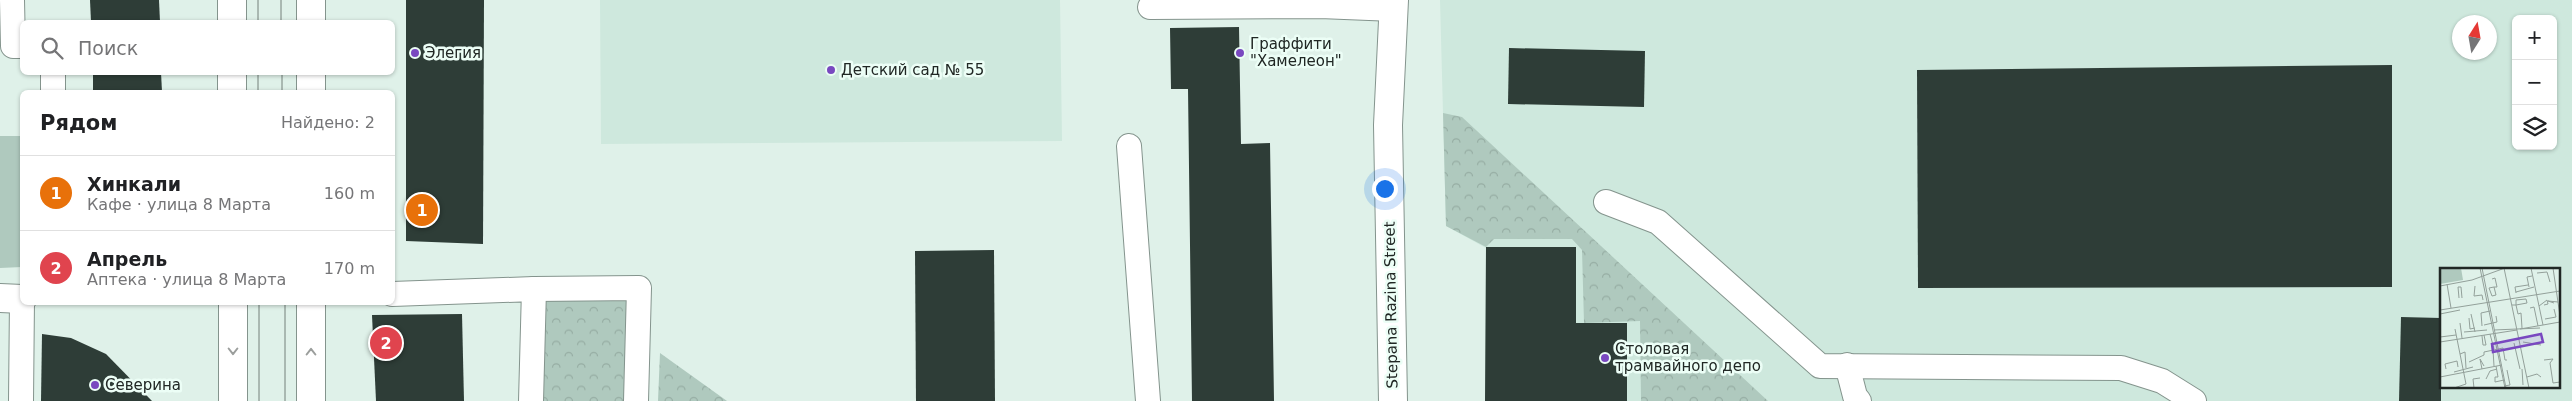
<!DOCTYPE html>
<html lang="ru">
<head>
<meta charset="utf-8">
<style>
  :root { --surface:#fff; --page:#f6f6f6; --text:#202124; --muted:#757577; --line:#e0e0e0; --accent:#2563eb }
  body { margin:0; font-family:"DejaVu Sans",sans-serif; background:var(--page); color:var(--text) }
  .controls { position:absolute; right:15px; top:15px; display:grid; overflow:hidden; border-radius:8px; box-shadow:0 1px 4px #0004 }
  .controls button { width:45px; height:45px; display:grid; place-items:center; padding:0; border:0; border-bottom:1px solid var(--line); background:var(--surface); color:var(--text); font:25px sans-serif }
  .compass { position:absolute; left:2452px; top:15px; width:45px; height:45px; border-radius:50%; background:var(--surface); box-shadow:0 1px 4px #0004; rotate:11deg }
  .you { position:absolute; left:1384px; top:188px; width:18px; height:18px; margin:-12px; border:4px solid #fff; border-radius:50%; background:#1a73e8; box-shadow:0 0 0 8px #1a73e833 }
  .badge { display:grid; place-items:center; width:32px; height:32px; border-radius:50%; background:var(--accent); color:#fff; font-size:16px; font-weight:700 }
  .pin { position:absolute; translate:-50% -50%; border:2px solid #fff; box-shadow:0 1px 5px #0006 }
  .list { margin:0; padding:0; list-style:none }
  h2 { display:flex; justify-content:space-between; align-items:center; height:65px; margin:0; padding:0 20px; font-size:21px }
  h2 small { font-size:16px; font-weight:400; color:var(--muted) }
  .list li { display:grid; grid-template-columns:32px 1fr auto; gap:15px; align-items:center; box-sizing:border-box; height:75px; padding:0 20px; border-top:1px solid var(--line) }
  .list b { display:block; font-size:19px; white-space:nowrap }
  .list p { margin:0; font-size:16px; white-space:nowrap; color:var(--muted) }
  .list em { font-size:16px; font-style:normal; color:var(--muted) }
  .icon { flex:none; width:28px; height:28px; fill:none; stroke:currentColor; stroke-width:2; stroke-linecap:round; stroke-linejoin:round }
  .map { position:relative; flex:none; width:2572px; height:401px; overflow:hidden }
  .search { position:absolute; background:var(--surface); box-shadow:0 1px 4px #0004; left:20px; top:20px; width:375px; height:55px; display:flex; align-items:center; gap:12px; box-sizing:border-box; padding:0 18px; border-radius:8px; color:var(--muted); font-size:19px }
  .panel { position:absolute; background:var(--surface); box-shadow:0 1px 4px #0004; left:20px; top:90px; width:375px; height:215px; border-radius:8px }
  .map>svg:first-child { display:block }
</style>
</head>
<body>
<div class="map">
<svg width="2572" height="401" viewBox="0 0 2572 401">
  <defs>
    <pattern id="forest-crowns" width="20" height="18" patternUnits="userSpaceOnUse" patternTransform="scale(1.25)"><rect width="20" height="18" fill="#afc9be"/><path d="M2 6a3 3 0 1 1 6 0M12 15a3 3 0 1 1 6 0" fill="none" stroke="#96ada3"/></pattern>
  </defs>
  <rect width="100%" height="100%" fill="#dff1e9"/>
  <!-- built -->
  <g fill="#cee8dd" fill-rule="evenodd">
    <polygon points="600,0 1060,0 1062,141 601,144"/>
    <path d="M1440,0h1132v401h-1087l1,-153 -40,-22zM2516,19h37v127h-37zM2460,22h30v30h-30zM2441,270h117v117h-117z"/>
  </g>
  <!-- grass -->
  <polygon fill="#afc9be" points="0,136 22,136 22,267 0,268"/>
  <!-- forest -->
  <g fill="url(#forest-crowns)">
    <polygon points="1443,113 1462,117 1768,401 1641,401 1640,321 1584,323 1582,250 1572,239 1494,239 1486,247 1446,226"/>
    <polygon points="634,294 631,401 539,401 541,296"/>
    <polygon points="660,353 727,401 658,401"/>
  </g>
  <!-- building -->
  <g fill="#2e3d37">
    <polygon points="90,0 159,0 160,22 91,22"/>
    <polygon points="406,0 484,0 483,244 406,241"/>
    <polygon points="1239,27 1241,144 1270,143 1274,401 1192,401 1188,89 1171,89 1170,28"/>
    <polygon points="1509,48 1645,51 1644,107 1508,104"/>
    <polygon points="2392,65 2392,287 1918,288 1917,70"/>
    <polygon points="93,72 161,72 162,92 93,92"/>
    <polygon points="1486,247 1576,247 1576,323 1627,323 1627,401 1485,401"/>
    <polygon points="994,250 995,401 916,401 915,251"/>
    <polygon points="462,314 464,401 376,401 372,315"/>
    <polygon points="2401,317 2441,318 2441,401 2399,401"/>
    <polygon points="42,334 71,338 106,354 152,401 41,401"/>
  </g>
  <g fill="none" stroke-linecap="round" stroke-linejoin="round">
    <!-- lane casing -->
    <g stroke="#84948d" stroke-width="26">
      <g id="lane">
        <polyline points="12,0 13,46 22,46"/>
        <polyline points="1150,7 1320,6 1394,9"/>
        <polyline points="53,72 53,92"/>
        <polyline points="1129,146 1148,401"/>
        <polyline points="1606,202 1658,222 1820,366 2121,368 2162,381 2194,401"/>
        <polyline points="534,289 639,288 636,401"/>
        <polyline points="392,294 534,289 531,401"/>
        <polyline points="1847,365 1855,396 1859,401"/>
        <polyline points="21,401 22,299"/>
      </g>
    </g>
    <!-- street casing -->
    <g stroke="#84948d" stroke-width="30">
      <polyline id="street" points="0,298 22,299"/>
    </g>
    <!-- secondary casing -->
    <g stroke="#84948d" stroke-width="30">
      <g id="secondary">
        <polyline points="232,0 232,22"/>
        <polyline points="311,22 311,0"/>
        <polyline points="232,72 232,92"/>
        <polyline points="311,92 311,72"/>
        <polyline points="233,302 233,401"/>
        <polyline points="311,401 311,302"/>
        <polyline points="1393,401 1388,125 1394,0"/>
      </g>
    </g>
    <!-- lane -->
    <use href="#lane" stroke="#fff" stroke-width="24"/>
    <!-- street -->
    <use href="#street" stroke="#fff" stroke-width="28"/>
    <!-- secondary -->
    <use href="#secondary" stroke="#fff" stroke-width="28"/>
    <!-- tram -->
    <g stroke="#74807a" stroke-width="1">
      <polyline points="258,0 258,22"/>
      <polyline points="281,0 281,22"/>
      <polyline points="258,72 258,92"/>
      <polyline points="282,72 282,92"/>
      <polyline points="259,302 259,401"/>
      <polyline points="285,302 285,401"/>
    </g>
  </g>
  <!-- one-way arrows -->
  <defs><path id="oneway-chevron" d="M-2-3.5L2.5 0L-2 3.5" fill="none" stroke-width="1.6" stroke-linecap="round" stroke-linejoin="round" transform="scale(1.25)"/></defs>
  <g stroke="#9b9e9c">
    <use href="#oneway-chevron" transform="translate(233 351) rotate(90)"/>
    <use href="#oneway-chevron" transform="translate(311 352) rotate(-90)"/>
  </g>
  <!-- markers -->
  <g fill="#7948c0" stroke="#ecfef6" stroke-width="2">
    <circle cx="415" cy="53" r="5"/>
    <circle cx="1240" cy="53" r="5"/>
    <circle cx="831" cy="70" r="5"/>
    <circle cx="1605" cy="358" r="5"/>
    <circle cx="95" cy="385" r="5"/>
  </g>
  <g text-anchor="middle" stroke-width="5" stroke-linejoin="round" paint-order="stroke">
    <!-- poi labels -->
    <g font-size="15" fill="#202724" stroke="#ecfef6" text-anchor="start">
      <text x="1250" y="49">Граффити<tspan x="1250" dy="17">"Хамелеон"</tspan></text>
      <text x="425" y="58">Элегия</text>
      <text x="841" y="75">Детский сад № 55</text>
      <text x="1615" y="354">Столовая<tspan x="1615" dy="17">трамвайного депо</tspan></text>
      <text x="105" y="390">Северина</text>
    </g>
    <!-- street labels -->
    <g font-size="15" fill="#202724" stroke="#ecfef6">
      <text transform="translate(1391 305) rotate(-91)" y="5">Stepana Razina Street</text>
    </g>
  </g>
  <!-- overview -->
  <g transform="translate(2440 268)">
    <rect width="120" height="120" fill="#dff1e9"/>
    <path d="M0,0h21l2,12 -23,4z" fill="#afc9be"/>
    <path fill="none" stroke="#93a09a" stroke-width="1" d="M40,0l25,120M42,0l24,120M64,0l25,120M91,0l12,57 17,-3M113,0l7,48M97,5l10,-1 3,10M52,11l3,-1 2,9h-3l2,8 -4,1 -3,-8 5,-1M7,16l4,24M0,18l32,-6 33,-12M35,18l-1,10 8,-1 1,5M89,19l-2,-10 5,-1M76,24l18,-5M76,25l-1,-6 13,-2M19,30l-1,-11h3l1,11M86,31l1,4 -11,2v-5zM114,35l-6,-2 10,1M72,37h4l2,9 3,-1 1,15M99,38l8,-6 1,4 -4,1M90,40l4,-1 4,19M0,42l120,-19M0,46l20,-4M31,46l4,18M29,50l1,11 5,-1M105,51l11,-2 -2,-8M20,55l2,15M44,57l13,-3 -1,-6M42,58l-1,-13 9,-2M80,61l23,-4M54,62l46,-2M24,64l23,-2M50,66l4,15M42,68l1,9h3l-2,-10M0,69l16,-2M0,74l77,-12M83,74l18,3M74,75l6,26M53,82l1,16M44,84l19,-4 2,12h2M20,86l5,-2 1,16M104,92l9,-1 -3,4 3,20 7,-1M29,94l15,-7v-3M56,98l2,11h-3v5l9,-2M6,101l-1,-5 12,-3 1,6M42,101l-2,-10 4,7M82,101l1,16M14,104l19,-5M0,109l62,-12M87,109l10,-3 4,3M46,111l4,-8 7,-2M64,118l6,-1 -3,-15M14,120l12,-4 -11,-55M34,120l-1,-9 7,-1"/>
    <path fill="#7948c0" fill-opacity="0.15" stroke="#7948c0" stroke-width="2.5" d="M101,66l2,8 -50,10 -1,-8z"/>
    <rect width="120" height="120" fill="none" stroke="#202724" stroke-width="2.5"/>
  </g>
</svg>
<div class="controls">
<button>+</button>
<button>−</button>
<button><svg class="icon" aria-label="layers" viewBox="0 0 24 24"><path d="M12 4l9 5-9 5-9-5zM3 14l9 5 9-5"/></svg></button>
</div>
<svg class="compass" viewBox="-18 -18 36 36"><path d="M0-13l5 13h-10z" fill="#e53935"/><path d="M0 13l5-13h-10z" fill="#757577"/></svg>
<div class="you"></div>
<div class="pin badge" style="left:422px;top:210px;background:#e8710a">1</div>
<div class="pin badge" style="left:386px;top:343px;background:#e0444e">2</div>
<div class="search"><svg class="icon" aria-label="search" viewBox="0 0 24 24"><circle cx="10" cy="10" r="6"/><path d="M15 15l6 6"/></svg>Поиск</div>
<section class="panel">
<h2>Рядом<small>Найдено: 2</small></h2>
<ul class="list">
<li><span class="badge" style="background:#e8710a">1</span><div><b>Хинкали</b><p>Кафе · улица 8 Марта</p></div><em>160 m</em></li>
<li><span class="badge" style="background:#e0444e">2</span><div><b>Апрель</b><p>Аптека · улица 8 Марта</p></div><em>170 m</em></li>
</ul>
</section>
</div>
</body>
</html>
